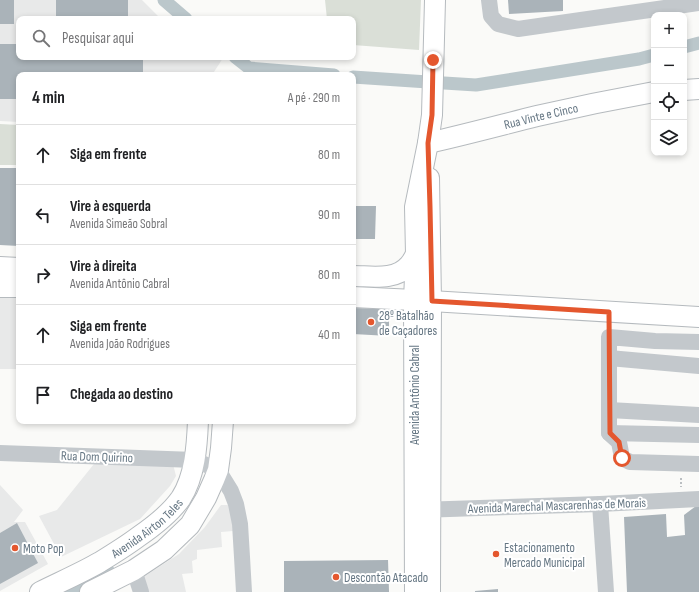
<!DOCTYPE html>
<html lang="pt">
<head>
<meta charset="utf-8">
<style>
  :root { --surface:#fff; --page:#f6f6f6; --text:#202124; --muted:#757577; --line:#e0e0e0 }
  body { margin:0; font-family:"Sofia Sans Condensed",sans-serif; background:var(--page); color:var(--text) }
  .controls { position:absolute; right:12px; top:12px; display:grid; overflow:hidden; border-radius:8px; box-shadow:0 2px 6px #0003 }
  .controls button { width:36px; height:36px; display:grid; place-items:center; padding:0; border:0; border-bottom:1px solid var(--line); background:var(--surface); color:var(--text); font:20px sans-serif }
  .stop { position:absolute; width:12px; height:12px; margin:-9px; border:3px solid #e4572e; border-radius:50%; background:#fff }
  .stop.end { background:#e4572e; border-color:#fff; box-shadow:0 1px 4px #0008 }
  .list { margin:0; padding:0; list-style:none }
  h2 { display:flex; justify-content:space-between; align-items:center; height:52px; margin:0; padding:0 16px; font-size:17px }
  h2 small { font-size:13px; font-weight:400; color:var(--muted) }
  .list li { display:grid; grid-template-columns:26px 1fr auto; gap:12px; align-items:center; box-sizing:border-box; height:60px; padding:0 16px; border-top:1px solid var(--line) }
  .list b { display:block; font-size:15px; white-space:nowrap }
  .list p { margin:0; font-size:13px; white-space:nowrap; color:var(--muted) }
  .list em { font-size:13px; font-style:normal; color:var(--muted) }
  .icon { flex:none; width:22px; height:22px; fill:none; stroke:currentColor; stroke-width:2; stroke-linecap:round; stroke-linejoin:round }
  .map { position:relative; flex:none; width:699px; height:592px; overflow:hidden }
  .search { position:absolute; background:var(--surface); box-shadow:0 2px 6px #0003; left:16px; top:16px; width:340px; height:44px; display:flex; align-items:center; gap:10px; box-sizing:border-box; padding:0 14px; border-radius:8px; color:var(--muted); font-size:15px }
  .panel { position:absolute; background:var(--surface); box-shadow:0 2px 6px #0003; left:16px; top:72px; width:340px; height:352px; border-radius:8px }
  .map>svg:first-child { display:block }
</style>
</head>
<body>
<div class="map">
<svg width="699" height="592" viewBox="0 0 699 592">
  <rect width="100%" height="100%" fill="#fafaf8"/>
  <!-- built -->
  <g fill="#e8e9e9">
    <polygon points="0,0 142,0 161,19 19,19 19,57 218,57 223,58 212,75 19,75 19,122 0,121"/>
    <polygon points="0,295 19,296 19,369 0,369"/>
    <polygon points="94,464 173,464 176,476 170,486 140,519 61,557 39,516 57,510"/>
    <polygon points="0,485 23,510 14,522 25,522 48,564 0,591"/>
    <polygon points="221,505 230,505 233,531 221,532 222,547 197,550 197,559 192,561 193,573 182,574 186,592 147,592 142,578 179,554 205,527"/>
  </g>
  <!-- green -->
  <g fill="#dadfd7">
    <polygon points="325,0 421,0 419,50 353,45 353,19 327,19"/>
    <polygon points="0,124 19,125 19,165 0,165"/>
  </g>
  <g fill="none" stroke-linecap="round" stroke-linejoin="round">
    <!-- canal -->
    <g stroke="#bbc7cb" stroke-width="13">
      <polyline points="164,0 186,19"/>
      <polyline points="684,47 699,43"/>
      <polyline points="235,57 249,68 334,75"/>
      <polyline points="353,77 428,82 476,85 639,59 654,55"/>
      <polyline points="67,592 109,572"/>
    </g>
  </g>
  <!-- building -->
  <g fill="#aab3b9">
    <rect x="0" y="0" width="14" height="24"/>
    <rect x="56" y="0" width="72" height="19"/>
    <polygon points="508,0 563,0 563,11 509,14"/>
    <polygon points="0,44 19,44 19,57 143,57 143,75 19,75 19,99 0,99"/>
    <polygon points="0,168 19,168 19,246 0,245"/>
    <polygon points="353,206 376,206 375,239 353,239"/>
    <polygon points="353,308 389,309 389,336 353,334"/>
    <polygon points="696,506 699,506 699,592 627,592 624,517 666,514 667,537 685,535 684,515"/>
    <polygon points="17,523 38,563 0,584 0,533"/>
    <polygon points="388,560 389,592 284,592 284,561"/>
    <polygon points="498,589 498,592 475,592 475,591"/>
  </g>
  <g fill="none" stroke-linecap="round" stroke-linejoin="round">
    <!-- major casing -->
    <g stroke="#b5babe" stroke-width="22">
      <g id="major">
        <polyline points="684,90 699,89"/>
        <path id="s1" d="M428,143c36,-8 73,-18 109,-27 39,-9 78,-17 117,-24"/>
        <polyline points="429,178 431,301 430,592"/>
        <polyline points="0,267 19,268"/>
        <path d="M353,276c18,0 43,5 56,-11 3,-3 5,-7 7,-11"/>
        <polyline points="0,287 19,287"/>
        <polyline points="353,297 414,300 699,317"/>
        <path id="s2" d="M40,592c20,-10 41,-19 60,-30 13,-8 26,-16 38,-25 16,-11 32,-23 43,-39 14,-22 16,-52 17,-77"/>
        <polyline points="90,592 134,570 164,550 190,525 206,498 214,480 218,470 221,448 223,421"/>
        <polyline points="415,592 414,300 416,254 415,207 428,143 432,115 435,0"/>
      </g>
    </g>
    <!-- path -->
    <polyline stroke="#bbbfc2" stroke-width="2" stroke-dasharray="2 2" stroke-linecap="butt" points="681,478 681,487"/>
    <!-- minor -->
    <g stroke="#c3c8cc" stroke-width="16">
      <polyline points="489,0 491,16 498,24 518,29 699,3"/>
      <polyline points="699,342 655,341 609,337 609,433 619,442 622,458 630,462 699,464"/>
      <polyline points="609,358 699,366"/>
      <polyline points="609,410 699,415"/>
      <polyline points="609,433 699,435"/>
      <polyline points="0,453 195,460 218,470 231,491 236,504 240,524 242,557 244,592"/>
      <polyline points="600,504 606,592"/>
      <polyline points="419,510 600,504 699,499"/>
      <polyline points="134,570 141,592"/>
    </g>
    <!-- major -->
    <use href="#major" stroke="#fff" stroke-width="20"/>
  </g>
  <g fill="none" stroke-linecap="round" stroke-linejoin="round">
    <!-- route -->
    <polyline stroke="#e4572e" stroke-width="5" points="433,60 432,115 428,143 430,207 432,301 609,312 610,433 619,442 622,458"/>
  </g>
  <!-- markers -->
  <g fill="#e4572e" stroke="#fff" stroke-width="1.5">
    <circle cx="371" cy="322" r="4"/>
    <circle cx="15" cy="548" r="4"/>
    <circle cx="496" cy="554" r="4"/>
    <circle cx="336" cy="577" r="4"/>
  </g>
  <g text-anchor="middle" stroke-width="4" stroke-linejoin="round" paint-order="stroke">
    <!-- street labels -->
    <g font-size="13" fill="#657683" stroke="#fff">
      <text dy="5" stroke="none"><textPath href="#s1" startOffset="116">Rua Vinte e Cinco</textPath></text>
      <text transform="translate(414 395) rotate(-90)" y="5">Avenida Antônio Cabral</text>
      <text transform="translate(97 456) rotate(2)" y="5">Rua Dom Quirino</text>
      <text transform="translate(557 505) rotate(-2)" y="5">Avenida Marechal Mascarenhas de Morais</text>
      <text dy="5" stroke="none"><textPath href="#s2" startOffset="125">Avenida Airton Teles</textPath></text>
    </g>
    <!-- poi labels -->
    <g font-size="13" fill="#657683" stroke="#fff" text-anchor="start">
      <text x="379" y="320">28º Batalhão<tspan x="379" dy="15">de Caçadores</tspan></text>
      <text x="504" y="552">Estacionamento<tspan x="504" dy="15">Mercado Municipal</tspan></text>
      <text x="23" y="553">Moto Pop</text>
      <text x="344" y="582">Descontão Atacado</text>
    </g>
  </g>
</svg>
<div class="controls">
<button>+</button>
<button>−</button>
<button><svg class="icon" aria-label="locate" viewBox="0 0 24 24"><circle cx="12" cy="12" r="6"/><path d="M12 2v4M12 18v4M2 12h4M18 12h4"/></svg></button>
<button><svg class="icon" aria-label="layers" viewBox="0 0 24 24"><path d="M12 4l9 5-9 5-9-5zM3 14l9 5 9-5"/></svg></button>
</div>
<div class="stop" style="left:622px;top:458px"></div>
<div class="stop end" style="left:433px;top:60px"></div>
<div class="search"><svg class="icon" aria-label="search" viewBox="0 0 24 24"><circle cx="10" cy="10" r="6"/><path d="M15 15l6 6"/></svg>Pesquisar aqui</div>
<section class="panel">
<h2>4 min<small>A pé · 290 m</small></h2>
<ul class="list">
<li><svg class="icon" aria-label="ahead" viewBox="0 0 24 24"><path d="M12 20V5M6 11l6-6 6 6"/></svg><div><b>Siga em frente</b></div><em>80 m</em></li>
<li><svg class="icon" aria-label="left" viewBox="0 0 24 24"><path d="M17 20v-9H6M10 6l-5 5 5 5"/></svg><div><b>Vire à esquerda</b><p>Avenida Simeão Sobral</p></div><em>90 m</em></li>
<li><svg class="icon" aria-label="right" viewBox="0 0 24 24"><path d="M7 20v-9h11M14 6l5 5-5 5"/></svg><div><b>Vire à direita</b><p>Avenida Antônio Cabral</p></div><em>80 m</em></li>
<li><svg class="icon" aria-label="ahead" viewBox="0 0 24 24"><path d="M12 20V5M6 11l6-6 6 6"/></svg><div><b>Siga em frente</b><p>Avenida João Rodrigues</p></div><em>40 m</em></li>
<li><svg class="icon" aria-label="arrive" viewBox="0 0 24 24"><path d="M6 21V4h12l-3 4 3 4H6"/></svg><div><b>Chegada ao destino</b></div></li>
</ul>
</section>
</div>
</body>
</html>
